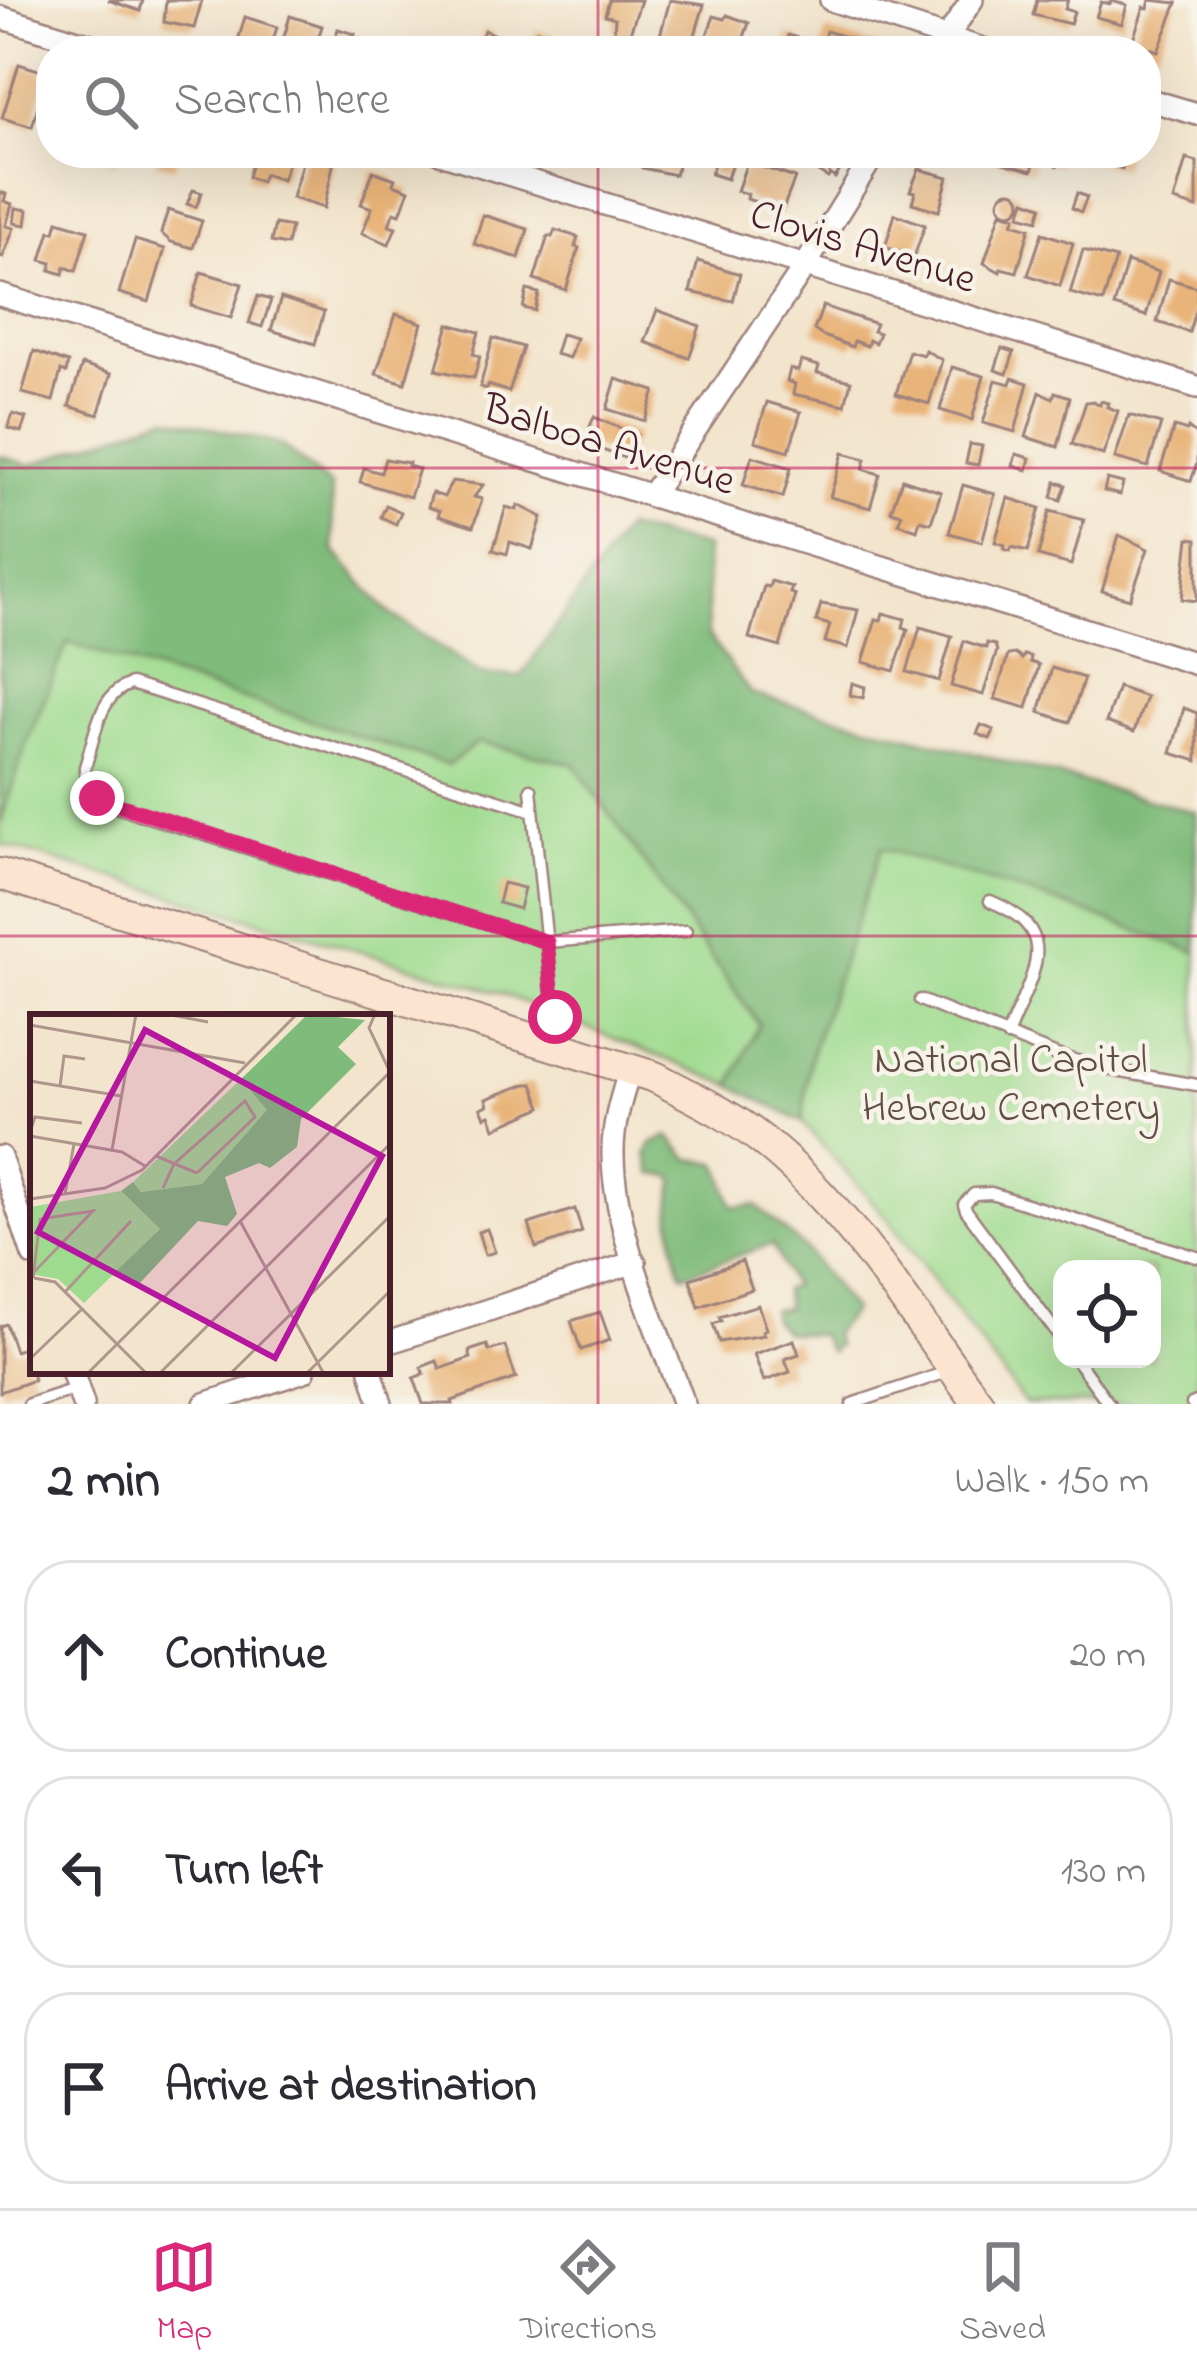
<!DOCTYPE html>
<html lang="en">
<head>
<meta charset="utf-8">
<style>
  :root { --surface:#fff; --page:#f7f7f7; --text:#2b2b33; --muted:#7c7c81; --line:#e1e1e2; --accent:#db2777 }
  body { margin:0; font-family:"Indie Flower",sans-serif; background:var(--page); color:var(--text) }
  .controls { position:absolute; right:36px; bottom:36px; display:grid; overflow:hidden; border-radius:24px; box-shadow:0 12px 48px #0002 }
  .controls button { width:108px; height:108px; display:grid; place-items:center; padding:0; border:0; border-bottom:3px solid var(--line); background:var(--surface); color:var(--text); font:60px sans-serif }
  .stop { position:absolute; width:36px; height:36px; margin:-27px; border:9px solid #db2777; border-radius:50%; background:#fff }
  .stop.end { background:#db2777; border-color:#fff; box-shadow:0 3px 12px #0008 }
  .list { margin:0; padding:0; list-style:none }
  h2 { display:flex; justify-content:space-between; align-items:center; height:156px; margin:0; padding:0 48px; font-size:51px }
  h2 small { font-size:39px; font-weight:400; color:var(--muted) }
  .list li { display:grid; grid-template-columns:78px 1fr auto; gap:36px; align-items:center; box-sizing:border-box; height:192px; margin:0 24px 24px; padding:0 24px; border:3px solid var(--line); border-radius:48px }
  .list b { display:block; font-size:45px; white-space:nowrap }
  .list em { font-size:39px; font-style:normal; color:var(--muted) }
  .icon { flex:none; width:66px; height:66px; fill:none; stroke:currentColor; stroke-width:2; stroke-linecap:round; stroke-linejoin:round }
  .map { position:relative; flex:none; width:1197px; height:1404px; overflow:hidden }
  .search { position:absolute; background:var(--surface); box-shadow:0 12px 48px #0002; left:36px; right:36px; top:36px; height:132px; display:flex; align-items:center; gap:30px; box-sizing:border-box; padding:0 42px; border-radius:48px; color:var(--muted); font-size:45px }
  .sheet { height:804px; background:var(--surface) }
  nav { display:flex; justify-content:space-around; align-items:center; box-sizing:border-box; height:168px; border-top:3px solid var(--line); background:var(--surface); font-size:33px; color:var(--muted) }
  nav a { display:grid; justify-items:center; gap:6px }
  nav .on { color:var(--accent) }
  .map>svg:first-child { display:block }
</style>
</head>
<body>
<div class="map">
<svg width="1197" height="1404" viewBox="0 0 1197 1404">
  <rect width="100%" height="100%" fill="#f7f3e8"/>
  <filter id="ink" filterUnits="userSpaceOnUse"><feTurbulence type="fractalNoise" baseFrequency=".00833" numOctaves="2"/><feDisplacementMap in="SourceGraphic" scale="24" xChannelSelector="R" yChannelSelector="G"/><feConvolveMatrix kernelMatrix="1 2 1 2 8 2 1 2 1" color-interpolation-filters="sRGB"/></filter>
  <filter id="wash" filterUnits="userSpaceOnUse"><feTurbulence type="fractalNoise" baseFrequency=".004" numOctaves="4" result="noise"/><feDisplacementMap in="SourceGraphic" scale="48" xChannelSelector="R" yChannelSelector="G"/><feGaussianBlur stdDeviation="2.7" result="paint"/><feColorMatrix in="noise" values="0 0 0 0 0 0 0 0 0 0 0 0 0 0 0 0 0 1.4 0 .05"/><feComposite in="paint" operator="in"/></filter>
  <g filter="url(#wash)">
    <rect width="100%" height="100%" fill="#f3e5cd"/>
    <!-- green -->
    <g fill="#9fdb8f" stroke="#747d5d" stroke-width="3" fill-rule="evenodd">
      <path d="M67,642l381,123 30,-23 96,22 185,261 -28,60 -231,-92 -500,-149c0,-59 45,-146 67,-202z"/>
      <path d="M880,847l176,55 141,50v452h-172l-138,-186 -85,-96 9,-68zM1062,1269h90v90h-90z"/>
    </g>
    <!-- forest -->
    <g fill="#7fbb7a" stroke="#646d52" stroke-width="3">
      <polygon points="166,417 280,444 331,486 334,550 388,612 481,674 520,677 625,528 706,547 708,636 751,694 1195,812 1197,952 1056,902 881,848 811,1054 802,1122 731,1085 759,1024 574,764 478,742 448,765 68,642 27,742 0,823 0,456 30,465"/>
      <path d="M669,1136l21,23 27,4c9,12 8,28 17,44l22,-2 50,45 47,61 -20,22 4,12 -7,7 -10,-17 -35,-3 -12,-12 -1,-10 15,-2 -4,-18 9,-4 -20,-42 -89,31c-10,-23 -16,-71 -7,-93l-5,-6 -18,-2 -6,-20 5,-10z"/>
    </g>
    <g id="blocks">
      <!-- building -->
      <g fill="#e9b479">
        <polygon points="108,0 143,0 140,11"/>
        <polygon points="166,0 202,0 194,28 164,22"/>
        <polygon points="609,0 641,0 628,39 614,35 615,18 605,15"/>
        <polygon points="670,0 704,5 692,45 680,41 677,51 657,46"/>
        <polygon points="1037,0 1068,0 1065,9 1074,12 1070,24 1033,15"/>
        <polygon points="1150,0 1177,3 1158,51 1132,42 1144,7 1148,8"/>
        <polygon points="1111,1 1127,5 1122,24 1096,17 1101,2 1110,4"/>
        <polygon points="727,15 749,23 739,51 701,51 714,16 725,19"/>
        <polygon points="290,16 322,26 314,51 280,51"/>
        <polygon points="245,17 277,27 270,51 235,51"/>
        <polygon points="338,29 355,34 353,40 363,44 361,51 331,51"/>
        <polygon points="484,30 495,35 489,51 478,47"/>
        <polygon points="537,30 556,37 551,51 531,44"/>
        <polygon points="826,31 880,47 879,51 820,51"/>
        <polygon points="788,35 801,39 797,51 784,48"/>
        <polygon points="578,41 596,46 594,51 575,51"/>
        <polygon points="19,64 48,73 32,127 2,118"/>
        <polygon points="90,153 120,153 117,163"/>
        <polygon points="159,153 190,153 188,158 178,156 174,168 156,163"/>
        <polygon points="255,153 291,153 282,180 264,174 261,182 248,177"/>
        <polygon points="309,153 335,156 324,208 292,198 304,156"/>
        <polygon points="647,153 682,153 675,175 642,168"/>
        <polygon points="786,153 851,153 835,178 830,174 828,178"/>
        <polygon points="998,153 1037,153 1032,171 996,161"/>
        <polygon points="1046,153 1062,153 1058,166 1044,161"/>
        <polygon points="1093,153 1127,153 1122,169 1091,160"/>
        <polygon points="717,155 733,160 727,179 711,174"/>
        <polygon points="1186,159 1197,162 1197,208 1174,201"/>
        <polygon points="747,162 795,178 782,211 747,199 748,194 737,191"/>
        <polygon points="919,169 948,177 939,211 912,203 915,192 910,191"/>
        <polygon points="373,171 395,179 393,184 409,190 400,214 394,212 389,225 396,227 389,244 362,233 372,208 361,204"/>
        <polygon points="193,190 202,193 196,207 187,204"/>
        <circle cx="1010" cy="202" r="11"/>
        <polygon points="0,192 6,194 4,201 12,204 6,226 14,228 3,257 0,256"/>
        <polygon points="1077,193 1087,197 1081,212 1072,208"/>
        <polygon points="1025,200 1042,206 1038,220 1020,215"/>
        <polygon points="16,208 28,210 26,225 14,223"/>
        <polygon points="168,210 202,221 193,248 171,242 161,233"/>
        <polygon points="1001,212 1016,216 1013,223 1030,228 1017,272 1001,268 1000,272 984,263"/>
        <polygon points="895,214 925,225 914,257 885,247"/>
        <polygon points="483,215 528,229 519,258 474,244"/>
        <polygon points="58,221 88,230 76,271 65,267 63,274 50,270 52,263 41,260 50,231 55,232"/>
        <polygon points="275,224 291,227 287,245 271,242"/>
        <polygon points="555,230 578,237 575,247 579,248 566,290 534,280 548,236 552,237"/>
        <polygon points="1042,233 1073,243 1060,286 1028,275"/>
        <polygon points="135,240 165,249 149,302 119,293"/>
        <polygon points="1083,250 1116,259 1103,302 1070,293"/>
        <polygon points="698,261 740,274 733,301 690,292"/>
        <polygon points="1127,262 1159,272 1146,316 1114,306"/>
        <polygon points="201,272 242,284 231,318 191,306"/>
        <polygon points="1169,279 1197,287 1197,304 1189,332 1157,322"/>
        <polygon points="527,290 539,293 535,311 523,308"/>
        <polygon points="258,296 271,300 262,327 249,323"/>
        <polygon points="281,298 324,312 315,344 271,330"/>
        <polygon points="823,306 876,324 873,331 879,333 875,343 869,340 867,346 854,341 852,347 821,335 814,330"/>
        <polygon points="657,310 700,326 689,358 645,342"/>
        <polygon points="396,314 422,323 405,383 376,374"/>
        <polygon points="449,324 479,332 473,354 480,356 474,378 436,370"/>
        <polygon points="561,334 576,338 569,358 555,354"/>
        <polygon points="493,338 523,347 509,392 488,385 487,389 480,387"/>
        <polygon points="1002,348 1014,352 1007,374 995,370"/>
        <polygon points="925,350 942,360 929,404 896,394 909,351 923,355"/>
        <polygon points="34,351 68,363 66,373 61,371 53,401 22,393"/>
        <polygon points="801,361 819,366 817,373 851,381 845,405 793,394 795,384 787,381 790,369 798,371"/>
        <polygon points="82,365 111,374 98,415 69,406"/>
        <polygon points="952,367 984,376 972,420 940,410"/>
        <polygon points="1012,378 1028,383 1015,432 983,423 996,380 1010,384"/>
        <polygon points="616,379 655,391 645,421 607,409"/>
        <polygon points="1040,392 1053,398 1055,392 1070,397 1058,447 1026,437"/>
        <polygon points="1093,401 1100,405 1101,401 1108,403 1107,407 1118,411 1103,455 1072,444 1086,402"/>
        <polygon points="767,402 801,412 789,451 755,441"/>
        <polygon points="13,414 26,418 21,432 8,428"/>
        <polygon points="1129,415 1161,424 1148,467 1115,458"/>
        <polygon points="594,417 637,435 624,458 583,443"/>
        <polygon points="1174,427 1187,431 1188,428 1197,435 1197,463 1191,481 1160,471"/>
        <polygon points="970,444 982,446 978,465 966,463"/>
        <polygon points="843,453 866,459 863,469 880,474 870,508 830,497"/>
        <polygon points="1016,454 1030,458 1027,470 1013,466"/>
        <polygon points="752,456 791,468 783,497 743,485"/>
        <polygon points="385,459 409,463 408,466 419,469 410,497 360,482 364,468 381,473"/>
        <polygon points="902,479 941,492 931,523 920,520 917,530 898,523 902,514 891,511"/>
        <polygon points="1107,479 1123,483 1120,495 1104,491"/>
        <polygon points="452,481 483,485 474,497 482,499 473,527 438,516 440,511 428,507 432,493 444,497"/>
        <polygon points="1056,482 1066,485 1061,500 1052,497"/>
        <polygon points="963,485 995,494 982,542 949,533"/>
        <polygon points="1008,498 1040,508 1028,551 1012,547 1010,551 1004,549 1005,545 995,542"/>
        <polygon points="386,505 401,512 396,524 381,517"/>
        <polygon points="518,505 542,517 532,549 510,542 507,554 493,550 506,507 517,510"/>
        <polygon points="1050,511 1084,520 1071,565 1038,556"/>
        <polygon points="1119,535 1148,549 1130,599 1102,591"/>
        <polygon points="1189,538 1197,539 1197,601 1182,599"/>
        <polygon points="771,581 792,587 790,593 795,595 780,647 749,638 764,586 769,587"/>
        <polygon points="821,604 858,610 848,648 825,642 830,625 816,621"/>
        <polygon points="883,613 905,619 903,627 908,629 894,671 863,662 876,619 881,620"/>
        <polygon points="920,627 952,636 939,681 907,672"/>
        <polygon points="964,641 986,648 987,643 995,645 997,651 983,695 951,686"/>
        <polygon points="1015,654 1022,659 1024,655 1031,657 1030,662 1039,665 1027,708 995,699 1008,655"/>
        <polygon points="1052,668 1084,678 1070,722 1039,712"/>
        <polygon points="852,683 865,687 863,698 850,695"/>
        <polygon points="1118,687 1146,697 1134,732 1106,722"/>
        <polygon points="1184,708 1197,713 1197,761 1171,753"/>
        <polygon points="981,725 994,730 990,739 977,734"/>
        <polygon points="503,883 524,888 519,909 498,903"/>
        <polygon points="526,1084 533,1084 542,1107 495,1128 490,1115 485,1117 481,1108 488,1105 486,1099"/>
        <polygon points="575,1209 582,1232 536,1248 529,1224"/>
        <polygon points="487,1229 495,1252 485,1255 478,1232"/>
        <polygon points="742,1261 752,1289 699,1307 690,1279"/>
        <polygon points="758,1305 766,1329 762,1331 764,1335 719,1342 713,1324 721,1321 719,1317"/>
        <polygon points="600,1312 610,1340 581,1350 571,1321"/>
        <polygon points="6,1324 15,1351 24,1348 34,1380 0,1392 0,1326"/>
        <polygon points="794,1340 799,1354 785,1359 790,1372 764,1381 754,1354"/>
        <polygon points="487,1345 489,1351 505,1346 516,1378 452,1401 453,1404 423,1404 414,1378 424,1374 421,1367 437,1361 440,1369 471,1358 469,1351"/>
      </g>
    </g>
  </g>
  <g filter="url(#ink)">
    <use href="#blocks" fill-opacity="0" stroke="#9e827c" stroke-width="3"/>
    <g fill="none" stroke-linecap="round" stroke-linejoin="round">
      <!-- service casing -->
      <g stroke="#9e827c" stroke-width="15">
        <g id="service">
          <polyline points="531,789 557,1043"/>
          <path d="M533,811l-402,-127c-33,10 -36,54 -46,83 -1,17 8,28 22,37l440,138 139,-11"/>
          <path d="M990,901c77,31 40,75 17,135"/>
          <polyline points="920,1000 1059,1056 1116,1071 1197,1085"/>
          <polyline points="1062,1340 966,1210 964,1204 974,1194 991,1193 1197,1257"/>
          <polyline points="1076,1359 1109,1404"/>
          <polyline points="29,1404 78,1388"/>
          <polyline points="852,1404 950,1371"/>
          <polyline points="1192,1404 1197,1402"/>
        </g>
      </g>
      <!-- minor casing -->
      <g stroke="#9e827c" stroke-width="26">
        <g id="minor">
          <polyline points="831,0 989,51"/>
          <polyline points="0,17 110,51"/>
          <polyline points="938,51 972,0"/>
          <polyline points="1146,99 1197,114"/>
          <polyline points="440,153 1197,387"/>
          <polyline points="0,295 1197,664"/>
          <polyline points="651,496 805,266 875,153"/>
          <path d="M630,1069c-8,27 -17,53 -17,82 -1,77 45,180 71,253"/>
          <polyline points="0,1157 33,1255"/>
          <polyline points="387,1343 635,1262"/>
          <polyline points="72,1371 83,1404"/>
          <polyline points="371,1371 381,1404"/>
          <polyline points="205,1404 304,1371"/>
        </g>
      </g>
      <!-- secondary casing -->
      <g stroke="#9e827c" stroke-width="34">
        <path id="secondary" d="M0,874l655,203c38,20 78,39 112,67 86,70 146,172 212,260"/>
      </g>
      <!-- service -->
      <use href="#service" stroke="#fff" stroke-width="10"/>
      <!-- minor -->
      <use href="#minor" stroke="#fff" stroke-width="21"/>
      <!-- secondary -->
      <use href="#secondary" stroke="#fce5d0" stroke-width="30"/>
    </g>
  </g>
  <g fill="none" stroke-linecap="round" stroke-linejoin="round" filter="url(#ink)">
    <!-- route -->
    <polyline stroke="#db2777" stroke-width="15" points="97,798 547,942 555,1017"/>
  </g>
  <!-- grid -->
  <path fill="none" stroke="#c2185b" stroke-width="3" stroke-opacity="0.55" d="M598,0v51M598,153v1251M0,468h1197M0,936h1197"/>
  <g text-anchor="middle" stroke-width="9" stroke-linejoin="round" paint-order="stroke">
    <!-- street labels -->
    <g font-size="42" fill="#4a1f2b" stroke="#f7f3e8">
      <text transform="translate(864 244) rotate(17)" y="15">Clovis Avenue</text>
      <text transform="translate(610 442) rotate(17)" y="15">Balboa Avenue</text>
    </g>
    <!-- park labels -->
    <g font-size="42" fill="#5f4e44" stroke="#f7f3e8">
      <text x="1011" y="1072">National Capitol<tspan x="1011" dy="48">Hebrew Cemetery</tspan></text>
    </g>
  </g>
  <!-- overview -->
  <g transform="translate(30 1014)">
    <rect width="360" height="360" fill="#f3e5cd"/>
    <path d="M211,65l27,31 -66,74 -61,8 -8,-10zM91,177l39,38 -76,74 -26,-24 -28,-5v-67z" fill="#9fdb8f"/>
    <path d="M278,0l57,6 -27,27 18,17 -55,55 -4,28 -27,21 -11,-5 -34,14 12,37 -10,12 -29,-5 -60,64 -26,-10 48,-46 -39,-38 12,-9 8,10 61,-8 65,-74 -26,-31z" fill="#7fbb7a"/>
    <path fill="none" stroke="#af968c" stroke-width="3" d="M136,0l42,8M345,0l-6,14 21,44M0,11l215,38M0,67l91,15M30,72l4,-30 21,3M0,118l5,-15 47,6M0,122l92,16 23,14M82,136l24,-136M126,142l41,17M133,174l11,-24 71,-63 10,16 -58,56M35,180l9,-50M0,185l75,-11 37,-18 155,-156M210,207l84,153M3,264l7,-59 53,-8 -59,61M4,264l21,4 92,92M35,278l66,-71M0,345l52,-50M57,360l303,-302M129,360l231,-230M200,360l160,-158M276,360l84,-83"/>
    <path fill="#b5179e" fill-opacity="0.15" stroke="#b5179e" stroke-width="6" d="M115,16l237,126 -107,202 -237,-126z"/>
    <rect width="360" height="360" fill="none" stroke="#4a1f2b" stroke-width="6"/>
  </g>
</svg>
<div class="controls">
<button><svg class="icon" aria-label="locate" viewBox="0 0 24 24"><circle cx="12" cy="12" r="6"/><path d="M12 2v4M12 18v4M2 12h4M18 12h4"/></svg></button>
</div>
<div class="stop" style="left:555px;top:1017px"></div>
<div class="stop end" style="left:97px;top:798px"></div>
<div class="search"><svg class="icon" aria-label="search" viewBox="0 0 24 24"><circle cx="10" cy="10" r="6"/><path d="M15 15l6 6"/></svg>Search here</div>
</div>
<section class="sheet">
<h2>2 min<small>Walk · 150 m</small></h2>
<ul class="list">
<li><svg class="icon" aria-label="ahead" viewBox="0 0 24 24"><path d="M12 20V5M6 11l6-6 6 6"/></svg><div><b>Continue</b></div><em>20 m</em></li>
<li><svg class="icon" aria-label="left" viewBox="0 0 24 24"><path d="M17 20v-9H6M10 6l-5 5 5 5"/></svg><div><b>Turn left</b></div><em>130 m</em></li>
<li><svg class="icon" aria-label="arrive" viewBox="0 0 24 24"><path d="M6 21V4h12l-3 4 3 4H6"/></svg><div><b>Arrive at destination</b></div></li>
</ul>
</section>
<nav>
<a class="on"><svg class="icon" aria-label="map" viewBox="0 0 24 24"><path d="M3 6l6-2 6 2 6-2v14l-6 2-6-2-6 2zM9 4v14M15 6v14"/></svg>Map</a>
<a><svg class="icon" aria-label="directions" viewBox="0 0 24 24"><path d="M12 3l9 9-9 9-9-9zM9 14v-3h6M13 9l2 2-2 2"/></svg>Directions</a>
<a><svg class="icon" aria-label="saved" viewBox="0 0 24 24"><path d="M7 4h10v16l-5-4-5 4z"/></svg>Saved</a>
</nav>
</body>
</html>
